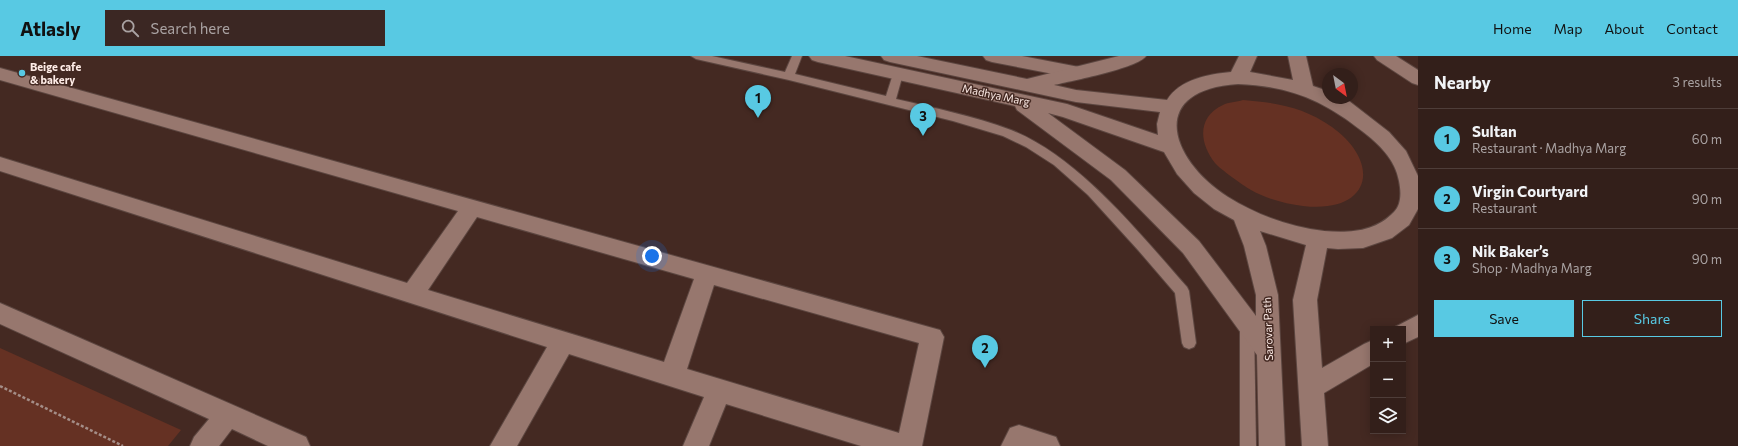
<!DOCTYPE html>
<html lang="en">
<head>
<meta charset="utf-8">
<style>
  :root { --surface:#331f1a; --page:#3b2723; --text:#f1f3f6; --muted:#a9a2a2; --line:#4e3d39; --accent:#58c9e3 }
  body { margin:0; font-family:Commissioner,sans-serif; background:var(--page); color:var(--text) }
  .controls { position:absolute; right:12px; bottom:12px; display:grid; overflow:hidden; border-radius:0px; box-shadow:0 2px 10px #0003 }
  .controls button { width:36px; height:36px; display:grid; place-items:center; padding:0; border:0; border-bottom:1px solid var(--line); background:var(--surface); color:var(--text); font:20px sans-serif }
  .compass { position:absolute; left:1322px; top:12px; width:36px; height:36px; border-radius:50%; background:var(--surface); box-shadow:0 2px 10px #0003; rotate:148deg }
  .you { position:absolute; left:652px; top:200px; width:14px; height:14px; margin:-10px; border:3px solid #fff; border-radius:50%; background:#1a73e8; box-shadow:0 0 0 6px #1a73e833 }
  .badge { display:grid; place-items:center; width:26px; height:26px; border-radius:50%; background:var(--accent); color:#111; font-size:13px; font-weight:700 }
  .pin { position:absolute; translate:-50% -33px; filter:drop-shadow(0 1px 2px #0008) }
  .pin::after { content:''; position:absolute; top:21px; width:14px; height:12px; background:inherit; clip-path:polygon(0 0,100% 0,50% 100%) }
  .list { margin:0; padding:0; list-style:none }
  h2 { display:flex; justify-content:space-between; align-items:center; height:52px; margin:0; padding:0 16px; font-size:17px }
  h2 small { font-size:13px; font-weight:400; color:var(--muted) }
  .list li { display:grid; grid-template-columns:26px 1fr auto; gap:12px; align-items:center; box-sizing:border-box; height:60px; padding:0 16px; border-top:1px solid var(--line) }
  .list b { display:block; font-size:15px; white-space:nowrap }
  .list p { margin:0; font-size:13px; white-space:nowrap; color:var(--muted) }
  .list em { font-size:13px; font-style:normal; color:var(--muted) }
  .actions { display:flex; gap:8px; padding:12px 16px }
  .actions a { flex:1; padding:9px 0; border:1px solid var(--accent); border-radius:0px; text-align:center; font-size:14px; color:var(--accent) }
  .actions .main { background:var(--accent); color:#111 }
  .icon { flex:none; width:22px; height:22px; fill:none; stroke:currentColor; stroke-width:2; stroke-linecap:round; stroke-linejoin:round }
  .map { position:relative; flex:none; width:1418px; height:390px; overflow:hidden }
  header { display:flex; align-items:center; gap:24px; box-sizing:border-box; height:56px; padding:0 20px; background:var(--accent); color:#111 }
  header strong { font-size:19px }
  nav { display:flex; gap:22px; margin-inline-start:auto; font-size:14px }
  .search { width:280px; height:36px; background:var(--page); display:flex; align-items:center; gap:10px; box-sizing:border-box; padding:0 14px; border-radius:0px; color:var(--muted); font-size:15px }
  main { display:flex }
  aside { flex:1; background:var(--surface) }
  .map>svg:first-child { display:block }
</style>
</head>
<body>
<header>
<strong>Atlasly</strong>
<div class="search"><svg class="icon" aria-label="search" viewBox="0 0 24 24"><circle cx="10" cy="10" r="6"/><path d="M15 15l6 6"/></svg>Search here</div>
<nav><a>Home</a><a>Map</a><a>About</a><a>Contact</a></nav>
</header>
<main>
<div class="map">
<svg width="1418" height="390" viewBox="0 0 1418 390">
  <rect width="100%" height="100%" fill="#442922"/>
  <!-- green -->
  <g fill="#653123">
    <path d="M1243,44c35,3 60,7 89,27 51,37 38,87 -29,79 -17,-2 -36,-7 -52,-16 -7,-4 -31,-21 -36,-27 -16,-20 -18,-46 8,-58 5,-3 14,-3 20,-5z"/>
    <polygon points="0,292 181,374 168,390 0,390"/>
  </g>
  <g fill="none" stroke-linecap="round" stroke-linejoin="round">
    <!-- service casing -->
    <g stroke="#5c4640" stroke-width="2">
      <g id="service">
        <path d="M691,0h21l73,16 7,-16h10l-7,18 91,22 7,-22 1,-3h8l1,3 -7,25c38,9 78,17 115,31 67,26 129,104 176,157l2,4 7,52 -2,4 -5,2 -5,-2 -2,-4 -7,-50 -37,-43 -50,-55 -34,-30 -28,-18 -23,-11 -50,-15 -164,-41 -93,-21z"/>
        <polygon points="1247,262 1252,264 1254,268 1256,390 1240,390 1240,268 1242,264"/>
      </g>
    </g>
    <!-- minor casing -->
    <g stroke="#5c4640" stroke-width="2">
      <g id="minor">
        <path d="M0,12l940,262 4,7 -22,109h-61l-135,-42 -17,42h-26l21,-49 -135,-43 -52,92h-27l57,-99 -547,-176v-14l407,126 51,-72 -458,-131zM477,161l217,62 -30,83 -236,-72zM714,229l205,58 -20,90 -212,-64z"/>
        <polygon points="0,247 306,381 310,390 268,390 232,373 219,390 190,390 194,381 209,363 0,268"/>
        <polygon points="1019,369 1056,381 1060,390 1001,390 1010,372"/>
      </g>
    </g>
    <!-- tertiary casing -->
    <g stroke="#5c4640" stroke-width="2">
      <polygon id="tertiary" points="983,0 1022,0 1079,11 1085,13 1088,17 1085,21 1079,23 992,6 986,4"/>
    </g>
    <!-- secondary casing -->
    <g stroke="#5c4640" stroke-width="2">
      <g id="secondary">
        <path d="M809,0h36l222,48 91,31 -1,-11 3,-12 -84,-10 -186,-40 -6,-2 -3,-4h36l110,23 92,-23h27c-8,12 -75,25 -92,29l22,5 91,10c13,-21 42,-26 64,-28l8,-16h18l-7,16 43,8 -5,-24h18l7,30 15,5v7h14l7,3 40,31 17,19 12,25v33l-9,16 -17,13 -29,10 -25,1 -11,-1 -10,52 5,68 42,-24 9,-4v24l-49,29 4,53h-26l-9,-146 13,-55 -46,-14 6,15 12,49 7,151h-26l-2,-91 -74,-102 -72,-73 -94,-70 -2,-4 -197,-44 -6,-2zM1238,28c51,2 85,16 124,47 17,13 33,28 37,50 2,10 3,23 -5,31 -19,20 -44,21 -70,19 -34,-4 -67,-16 -96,-34 -58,-37 -82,-107 10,-113zM1048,57l15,4 101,35 13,22 17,19 20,16 20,11 10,26 12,49v21l-57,-75 -74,-71z"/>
        <polygon points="1374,0 1396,0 1418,14 1418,29 1412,27 1377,4"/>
        <polygon points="1418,259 1418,281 1403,288 1403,273 1394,273 1395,271"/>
      </g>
    </g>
    <!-- path -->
    <polyline stroke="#a48d87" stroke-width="2.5" stroke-dasharray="3 2" stroke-linecap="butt" points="0,330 123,390"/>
    <!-- service -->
    <use href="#service" fill="#97776e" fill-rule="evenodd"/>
    <!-- minor -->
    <use href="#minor" fill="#97776e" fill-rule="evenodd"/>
    <!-- tertiary -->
    <use href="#tertiary" fill="#97776e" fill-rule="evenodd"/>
    <!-- secondary -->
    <use href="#secondary" fill="#97776e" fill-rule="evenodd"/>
  </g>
  <!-- markers -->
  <circle fill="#58c9e3" stroke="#442922" stroke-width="1.5" cx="22" cy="17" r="4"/>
  <g text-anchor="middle" stroke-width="3" stroke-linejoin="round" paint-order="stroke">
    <!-- poi labels -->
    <g font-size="11" font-weight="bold" fill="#feece7" stroke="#442922" text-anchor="start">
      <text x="30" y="15">Beige cafe<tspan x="30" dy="13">&amp; bakery</tspan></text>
    </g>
    <!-- street labels -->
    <g font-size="11" fill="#feece7" stroke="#442922">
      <text transform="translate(996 39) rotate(12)" y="4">Madhya Marg</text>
      <text transform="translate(1268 273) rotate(-92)" y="4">Sarovar Path</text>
    </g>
  </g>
</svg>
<div class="controls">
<button>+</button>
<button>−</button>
<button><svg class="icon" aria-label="layers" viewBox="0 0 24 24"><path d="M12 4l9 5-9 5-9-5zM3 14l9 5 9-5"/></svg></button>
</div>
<svg class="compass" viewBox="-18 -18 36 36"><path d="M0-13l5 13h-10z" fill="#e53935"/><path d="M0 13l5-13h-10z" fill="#a9a2a2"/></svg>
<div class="you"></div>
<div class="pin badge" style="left:758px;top:62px">1</div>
<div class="pin badge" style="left:985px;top:312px">2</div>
<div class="pin badge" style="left:923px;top:80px">3</div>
</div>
<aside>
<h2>Nearby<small>3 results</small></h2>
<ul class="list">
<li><span class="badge">1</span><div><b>Sultan</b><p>Restaurant · Madhya Marg</p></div><em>60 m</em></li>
<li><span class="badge">2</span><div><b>Virgin Courtyard</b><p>Restaurant</p></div><em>90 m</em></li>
<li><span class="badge">3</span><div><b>Nik Baker’s</b><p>Shop · Madhya Marg</p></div><em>90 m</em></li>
</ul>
<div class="actions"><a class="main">Save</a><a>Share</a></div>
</aside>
</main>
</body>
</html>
